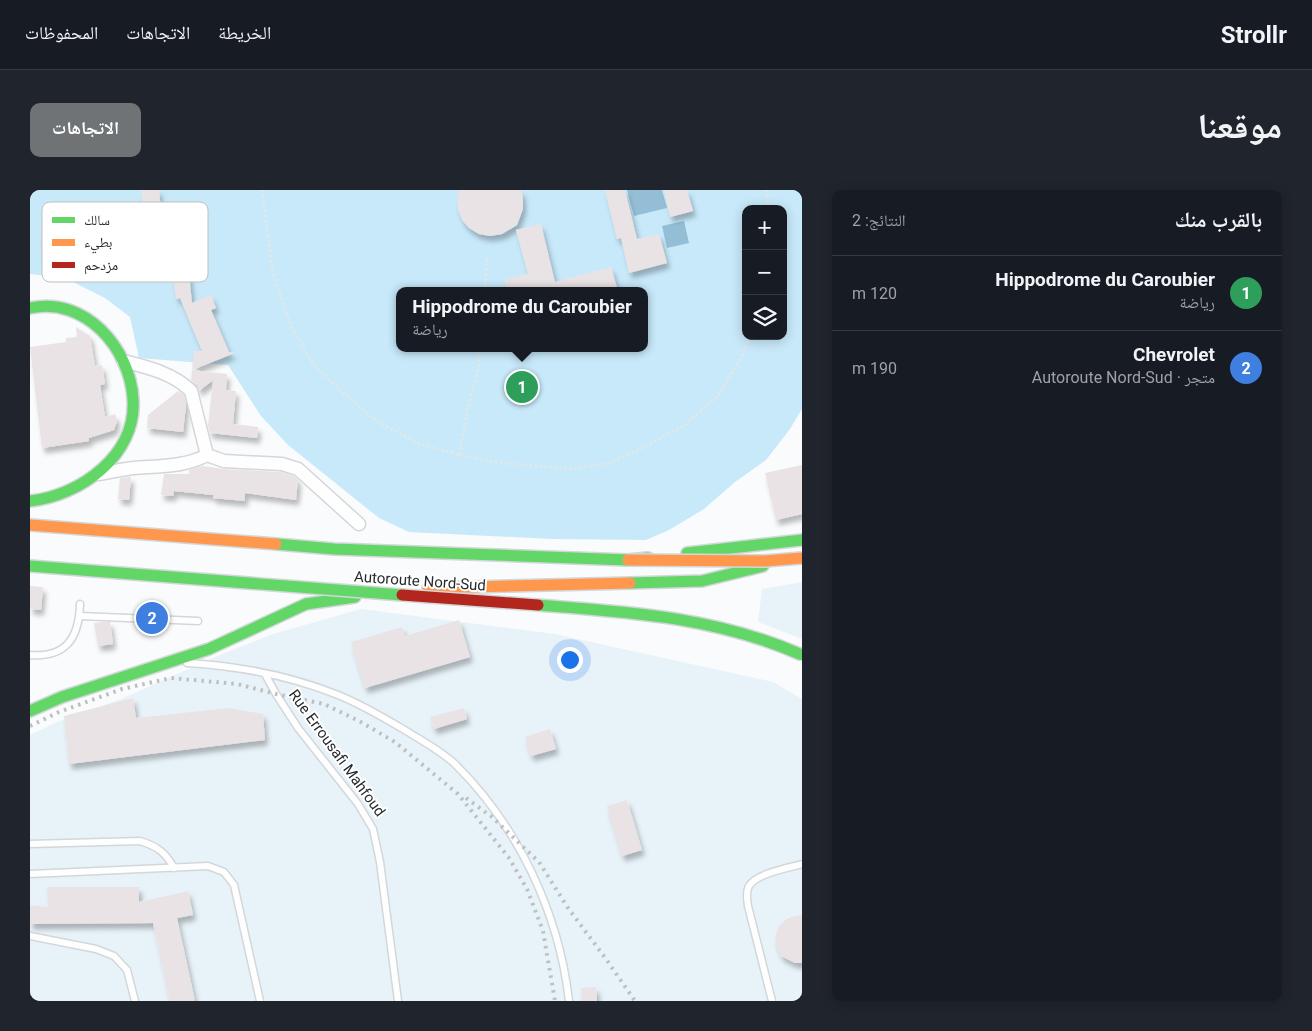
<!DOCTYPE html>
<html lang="ar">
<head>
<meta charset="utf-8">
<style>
  :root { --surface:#171b24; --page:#20242c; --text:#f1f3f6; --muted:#9ea1a6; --line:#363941; --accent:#6f7375 }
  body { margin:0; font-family:Roboto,"Noto Naskh Arabic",sans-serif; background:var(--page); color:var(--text); direction:rtl }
  .controls { position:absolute; right:15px; top:15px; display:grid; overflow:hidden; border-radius:10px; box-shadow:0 2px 12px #0003 }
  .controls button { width:45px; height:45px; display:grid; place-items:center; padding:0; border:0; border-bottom:1px solid var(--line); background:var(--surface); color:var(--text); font:25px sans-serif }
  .you { position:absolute; left:539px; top:469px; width:18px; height:18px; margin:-12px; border:4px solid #fff; border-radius:50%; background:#1a73e8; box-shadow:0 0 0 8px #1a73e833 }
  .badge { display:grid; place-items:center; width:32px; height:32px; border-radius:50%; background:var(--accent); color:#fff; font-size:16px; font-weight:700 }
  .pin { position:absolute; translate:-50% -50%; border:2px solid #fff; box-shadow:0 1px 5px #0006 }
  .popup { position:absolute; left:366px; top:97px; width:252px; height:65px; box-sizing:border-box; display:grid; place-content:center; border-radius:10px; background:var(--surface); filter:drop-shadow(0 1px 4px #0005); font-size:16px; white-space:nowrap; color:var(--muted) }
  .popup b { font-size:19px; color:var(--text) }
  .popup::after { content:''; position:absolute; left:50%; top:100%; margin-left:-10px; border:10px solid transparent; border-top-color:var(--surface) }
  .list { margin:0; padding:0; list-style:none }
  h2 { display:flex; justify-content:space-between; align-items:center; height:65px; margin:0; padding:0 20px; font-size:21px }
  h2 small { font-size:16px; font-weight:400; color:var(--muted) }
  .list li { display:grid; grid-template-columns:32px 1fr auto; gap:15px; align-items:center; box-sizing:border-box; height:75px; padding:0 20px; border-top:1px solid var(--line) }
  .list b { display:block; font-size:19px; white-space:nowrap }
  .list p { margin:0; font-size:16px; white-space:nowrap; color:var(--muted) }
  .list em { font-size:16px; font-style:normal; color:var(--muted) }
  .icon { flex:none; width:28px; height:28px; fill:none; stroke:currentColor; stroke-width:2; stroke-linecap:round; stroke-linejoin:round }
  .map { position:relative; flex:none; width:772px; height:811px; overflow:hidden; direction:ltr; border-radius:10px }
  header { display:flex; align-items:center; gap:30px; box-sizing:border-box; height:70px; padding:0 25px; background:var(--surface); border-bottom:1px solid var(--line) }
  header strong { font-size:24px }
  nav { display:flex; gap:28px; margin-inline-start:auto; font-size:18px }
  .intro { display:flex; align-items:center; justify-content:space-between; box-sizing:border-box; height:120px; padding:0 30px }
  h1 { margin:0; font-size:35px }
  .button { padding:12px 22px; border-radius:10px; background:var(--accent); color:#fff; font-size:18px; font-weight:700 }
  main { display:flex; gap:30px; padding:0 30px }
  aside { flex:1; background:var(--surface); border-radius:10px; box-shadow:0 2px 12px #0003 }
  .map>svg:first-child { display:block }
</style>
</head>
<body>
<header>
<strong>Strollr</strong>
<nav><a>الخريطة</a><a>الاتجاهات</a><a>المحفوظات</a></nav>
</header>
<div class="intro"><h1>موقعنا</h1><a class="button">الاتجاهات</a></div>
<main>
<aside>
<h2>بالقرب منك<small>النتائج: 2</small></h2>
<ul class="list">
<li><span class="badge" style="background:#2e9e5b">1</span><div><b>Hippodrome du Caroubier</b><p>رياضة</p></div><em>120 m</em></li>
<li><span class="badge" style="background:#3f7fe0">2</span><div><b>Chevrolet</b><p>متجر · Autoroute Nord-Sud</p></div><em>190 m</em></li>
</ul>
</aside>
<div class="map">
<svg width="772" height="811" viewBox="0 0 772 811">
  <defs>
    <filter id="shadow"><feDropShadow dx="3" dy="5.5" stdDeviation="2.5" flood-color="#0004"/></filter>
  </defs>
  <rect width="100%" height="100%" fill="#f9fbfc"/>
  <!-- built -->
  <g fill="#e8f3f9">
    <polygon points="772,392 772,449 728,432 732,399"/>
    <polygon points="331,419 525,444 743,492 772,509 772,811 0,811 0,545 27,532 91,509 190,465 243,444"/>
  </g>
  <!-- green -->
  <path fill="#c8e9fa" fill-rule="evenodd" d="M0,0h772v219l-12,20 -24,31 -31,22 -31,27 -35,21 -23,10 -94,-1 -143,-7 -30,-14 -91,-73 -27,-29 -33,-51 -89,-7 -9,-41 -25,-19 -40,-20 -35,-4zM716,19h37v127h-37zM370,101h244v57h-244z"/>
  <!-- water -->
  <g fill="#93bed5">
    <polygon points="597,0 632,0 637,18 604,26"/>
    <polygon points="654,31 659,53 637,58 632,36"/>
  </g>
  <!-- building -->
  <g fill="#eae3e5" filter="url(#shadow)">
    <polygon points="111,0 129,0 133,39 142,39 144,54 117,57"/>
    <polygon points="430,0 491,0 493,8 493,19 487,35 472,44 460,46 449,44 439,38 432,30 428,19 427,8"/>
    <polygon points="575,0 595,0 607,49 629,44 637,73 599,83 591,48 587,49"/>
    <polygon points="634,0 657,0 663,21 640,27"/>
    <polygon points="511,34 525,92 581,77 588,101 477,101 474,90 498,84 486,40"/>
    <polygon points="31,41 34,74 15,76 11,44"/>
    <polygon points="150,56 152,72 136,73 134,57"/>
    <polygon points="159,83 162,113 181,105 186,118 181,120 199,162 205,163 162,180 197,184 196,200 206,201 203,234 228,237 227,248 180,243 178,236 183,190 169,201 167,195 161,190 164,161 172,161 150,108 146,109 143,85"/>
    <polygon points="46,137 60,146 65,176 72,175 75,194 70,195 75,227 85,224 87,231 84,240 59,248 59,251 12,258 0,157 36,152 36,148 47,147"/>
    <polygon points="148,201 154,205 156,215 153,242 117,238 118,225"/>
    <polygon points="772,275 772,324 746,330 735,283"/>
    <polygon points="173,276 194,279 251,282 264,286 268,290 266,310 215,303 215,311 183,308 183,305 144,301 143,306 131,305 134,284 159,284 159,280"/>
    <polygon points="101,287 99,310 88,309 90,288"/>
    <polygon points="0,396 13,397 11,420 0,419"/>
    <polygon points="429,430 440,467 335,498 321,452 372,437 375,446"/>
    <polygon points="71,432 80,432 83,454 68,456 64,433"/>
    <polygon points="103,508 106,528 198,518 233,524 235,550 39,574 34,526"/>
    <polygon points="434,518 437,529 404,539 400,527"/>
    <polygon points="520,539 526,559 501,566 495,547"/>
    <polygon points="597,610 612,660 592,666 577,616"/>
    <polygon points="17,697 109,697 109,712 158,701 163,725 147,728 165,811 140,811 123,733 0,734 0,715 18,717"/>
    <polygon points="772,725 772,773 765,773 751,766 745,751 746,743 749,736 755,730 761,727"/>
    <polygon points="566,797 567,811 552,811 551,798"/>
  </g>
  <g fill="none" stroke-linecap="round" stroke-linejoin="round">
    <!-- lane casing -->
    <g stroke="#d3d7d9" stroke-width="9">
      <g id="lane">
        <polyline points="50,426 168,431"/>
        <path d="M0,465c36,3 49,-17 50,-51"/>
        <path d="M157,473c51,3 104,13 151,32 25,10 48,24 70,37 16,10 33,19 47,32 63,62 104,149 114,237"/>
        <polyline points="235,484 246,504 268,538 328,614 343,639 350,672 368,811"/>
        <path d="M0,654l110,-3c17,5 26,12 34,27"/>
        <polyline points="0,684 178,676 194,682 204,695 230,811"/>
        <polyline points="0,746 66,759 84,766 97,780 105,811"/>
        <path d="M742,811l-24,-95c-1,-6 -2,-15 1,-20 8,-13 40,-18 53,-22"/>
      </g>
    </g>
    <!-- street casing -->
    <g stroke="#d3d7d9" stroke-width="15">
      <g id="street">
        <path d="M93,171c24,6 50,12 68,30l16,64"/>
        <path d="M69,284c12,-2 24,-5 35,-6 25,-2 51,-1 73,-13l17,6 58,3 16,5 61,55"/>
      </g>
    </g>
    <!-- fast casing -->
    <g stroke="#d3d7d9" stroke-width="14">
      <g id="fast">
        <path d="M0,118c55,-12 100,40 103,91 4,56 -53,97 -103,102"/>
        <polyline points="246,354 304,359 598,370 618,368"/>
        <polyline points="657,363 772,350"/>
        <polyline points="600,393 672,391 733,376"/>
        <polyline points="0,521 32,507 179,459 276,414 325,407"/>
      </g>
    </g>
    <!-- slow casing -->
    <g stroke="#d3d7d9" stroke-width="14">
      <g id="slow">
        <polyline points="0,335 246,354"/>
        <polyline points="398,398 600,393"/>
      </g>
    </g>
    <!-- path -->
    <g stroke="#e5e7e7" stroke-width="2.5" stroke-dasharray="2.5 2.5" stroke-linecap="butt">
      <polyline points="232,0 243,84 262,138 283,174 314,204 348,232 388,253 429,265 464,272 541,279 579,273 613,258 653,236 688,206 713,164 720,146"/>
      <polyline points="736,0 739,19"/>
      <polyline points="455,101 457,67"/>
      <polyline points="429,265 438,218 448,180 450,158"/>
    </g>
    <!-- lane -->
    <use href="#lane" stroke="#fefeff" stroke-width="6"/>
    <!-- street -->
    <use href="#street" stroke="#fefeff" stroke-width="12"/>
    <!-- fast -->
    <use href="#fast" stroke="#63d668" stroke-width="11"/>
    <!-- slow -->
    <use href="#slow" stroke="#ff974d" stroke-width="11"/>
    <!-- rail -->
    <g stroke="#bec0c0" stroke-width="4" stroke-dasharray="2.5 5" stroke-linecap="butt">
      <polyline points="0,536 29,522 92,499 141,488 207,494 246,504 294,514 329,531 365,552 428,604 479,668 497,699 513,741 525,811"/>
      <polyline points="436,608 462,627 509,672 538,718 576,769 605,811"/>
    </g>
    <!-- fast-bridge casing -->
    <g stroke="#d3d7d9" stroke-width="14" stroke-linecap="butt">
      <g id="fast-bridge">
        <polyline points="0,376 372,405"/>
        <path d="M508,415c92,7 178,12 264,50"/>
      </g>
    </g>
    <!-- slow-bridge casing -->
    <g stroke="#d3d7d9" stroke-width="14" stroke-linecap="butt">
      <polyline id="slow-bridge" points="598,370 735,371 772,368"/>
    </g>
    <!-- jam-bridge casing -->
    <g stroke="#d3d7d9" stroke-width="14" stroke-linecap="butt">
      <polyline id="jam-bridge" points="372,405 508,415"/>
    </g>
    <!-- fast-bridge -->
    <use href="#fast-bridge" stroke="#63d668" stroke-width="11"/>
    <!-- slow-bridge -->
    <use href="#slow-bridge" stroke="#ff974d" stroke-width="11"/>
    <!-- jam-bridge -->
    <use href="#jam-bridge" stroke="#b3261e" stroke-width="11"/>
  </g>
  <g text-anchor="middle" stroke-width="4" stroke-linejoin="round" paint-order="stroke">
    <!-- street labels -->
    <g font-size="15" fill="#252a2d" stroke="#fff">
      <text transform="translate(390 391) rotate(4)" y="5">Autoroute Nord-Sud</text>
      <text transform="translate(307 563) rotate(54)" y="5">Rue Errousafi Mahfoud</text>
    </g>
  </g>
  <!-- legend -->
  <rect x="12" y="12" width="166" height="80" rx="8" fill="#fff" stroke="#bebfc0" stroke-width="1"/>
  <rect x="22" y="27" width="23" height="6" fill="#63d668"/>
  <rect x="22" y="49" width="23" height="7" fill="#ff974d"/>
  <rect x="22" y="72" width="23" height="6" fill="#b3261e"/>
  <g font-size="14" fill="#252a2d">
    <text x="54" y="35">سالك</text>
    <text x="54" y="57">بطيء</text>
    <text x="54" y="80">مزدحم</text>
  </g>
</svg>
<div class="controls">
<button>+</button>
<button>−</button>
<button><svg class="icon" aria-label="layers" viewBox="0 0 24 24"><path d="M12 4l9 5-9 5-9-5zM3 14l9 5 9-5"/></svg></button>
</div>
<div class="you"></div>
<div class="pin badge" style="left:492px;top:197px;background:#2e9e5b">1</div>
<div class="popup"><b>Hippodrome du Caroubier</b>رياضة</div>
<div class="pin badge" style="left:122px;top:428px;background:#3f7fe0">2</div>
</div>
</main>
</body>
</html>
